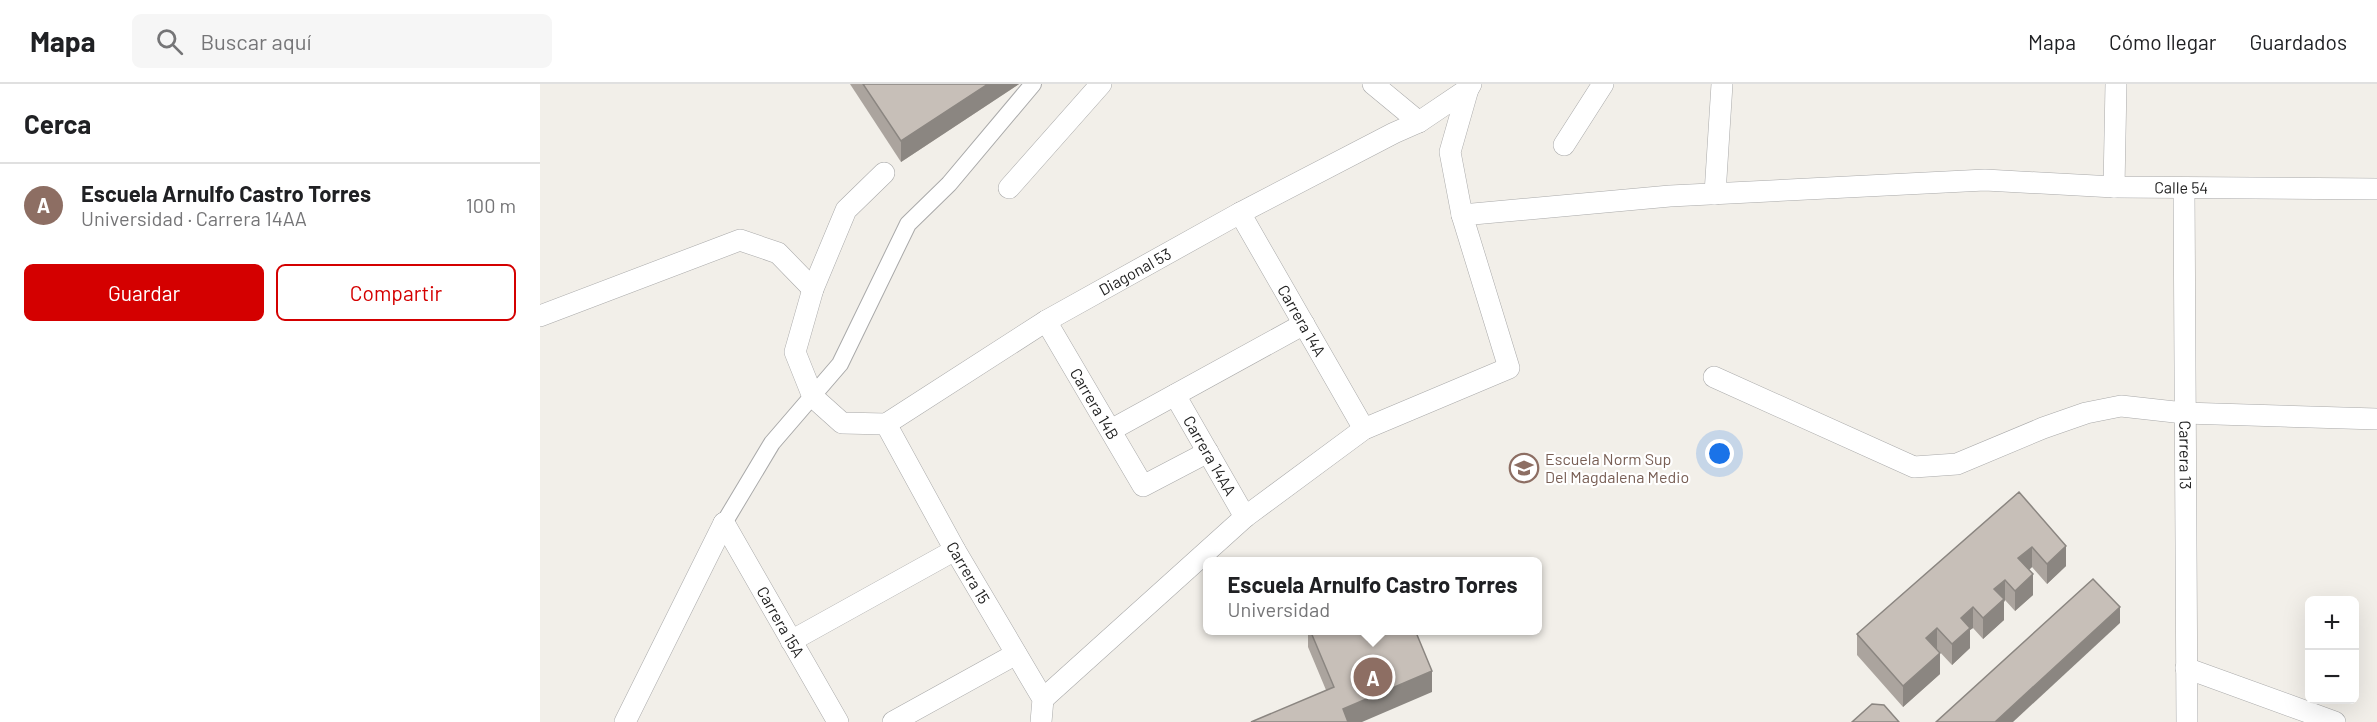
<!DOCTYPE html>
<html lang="es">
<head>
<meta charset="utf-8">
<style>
  :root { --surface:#fff; --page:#f6f6f6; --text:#202124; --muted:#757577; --line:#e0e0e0; --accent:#d40000 }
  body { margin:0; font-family:Barlow,sans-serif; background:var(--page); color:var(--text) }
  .controls { position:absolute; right:18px; bottom:18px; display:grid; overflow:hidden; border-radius:9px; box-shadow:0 6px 24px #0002 }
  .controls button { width:54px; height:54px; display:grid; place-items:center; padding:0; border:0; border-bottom:2px solid var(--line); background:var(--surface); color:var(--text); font:30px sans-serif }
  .you { position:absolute; left:1180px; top:370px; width:21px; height:21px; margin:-15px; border:4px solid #fff; border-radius:50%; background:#1a73e8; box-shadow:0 0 0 9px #1a73e833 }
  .badge { display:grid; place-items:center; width:39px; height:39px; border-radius:50%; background:var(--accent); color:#fff; font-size:20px; font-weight:700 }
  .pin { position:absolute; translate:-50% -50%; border:3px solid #fff; box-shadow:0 2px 6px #0006 }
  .popup { position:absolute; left:663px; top:473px; width:339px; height:78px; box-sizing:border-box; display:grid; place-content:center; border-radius:9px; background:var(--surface); filter:drop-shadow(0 2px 4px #0005); font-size:20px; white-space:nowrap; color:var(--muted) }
  .popup b { font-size:22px; color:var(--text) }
  .popup::after { content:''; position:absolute; left:50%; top:100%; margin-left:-12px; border:12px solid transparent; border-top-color:var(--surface) }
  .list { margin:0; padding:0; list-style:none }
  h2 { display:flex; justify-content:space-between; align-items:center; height:78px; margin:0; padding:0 24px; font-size:26px }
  h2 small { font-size:20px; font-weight:400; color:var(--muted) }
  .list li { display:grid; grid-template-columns:39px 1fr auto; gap:18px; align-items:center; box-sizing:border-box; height:84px; padding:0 24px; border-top:2px solid var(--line) }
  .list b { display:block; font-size:22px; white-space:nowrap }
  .list p { margin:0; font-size:20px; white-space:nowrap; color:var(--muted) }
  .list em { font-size:20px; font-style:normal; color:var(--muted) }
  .actions { display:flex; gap:12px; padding:18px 24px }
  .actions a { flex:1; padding:14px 0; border:2px solid var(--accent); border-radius:9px; text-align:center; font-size:21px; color:var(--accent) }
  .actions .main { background:var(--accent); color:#fff }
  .icon { flex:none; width:33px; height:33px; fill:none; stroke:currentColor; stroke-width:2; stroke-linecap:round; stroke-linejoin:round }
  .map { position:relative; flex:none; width:1837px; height:638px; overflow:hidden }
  header { display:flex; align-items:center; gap:36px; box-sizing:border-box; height:84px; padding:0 30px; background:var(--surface); border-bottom:2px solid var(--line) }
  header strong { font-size:28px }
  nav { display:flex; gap:33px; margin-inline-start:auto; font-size:21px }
  .search { width:420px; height:54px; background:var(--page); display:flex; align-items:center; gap:15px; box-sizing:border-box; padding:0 21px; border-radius:9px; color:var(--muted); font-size:22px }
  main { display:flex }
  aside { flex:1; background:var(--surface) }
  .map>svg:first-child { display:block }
</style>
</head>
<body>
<header>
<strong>Mapa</strong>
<div class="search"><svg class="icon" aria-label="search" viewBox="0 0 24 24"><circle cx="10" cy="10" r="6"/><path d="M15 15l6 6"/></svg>Buscar aquí</div>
<nav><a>Mapa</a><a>Cómo llegar</a><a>Guardados</a></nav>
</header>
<main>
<aside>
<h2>Cerca<small></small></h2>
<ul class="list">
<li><span class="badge" style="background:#8d6e63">A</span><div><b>Escuela Arnulfo Castro Torres</b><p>Universidad · Carrera 14AA</p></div><em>100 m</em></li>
</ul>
<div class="actions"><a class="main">Guardar</a><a>Compartir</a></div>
</aside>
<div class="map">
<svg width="1837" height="638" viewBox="0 0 1837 638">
  <rect width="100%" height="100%" fill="#f2efe9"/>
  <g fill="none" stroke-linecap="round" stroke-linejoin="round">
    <!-- pedestrian casing -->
    <g stroke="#a9a9a9" stroke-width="18">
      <polyline id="pedestrian" points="184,439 232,359 300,280 368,140 409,100 493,0"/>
    </g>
    <!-- minor casing -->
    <g stroke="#a9a9a9" stroke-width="22">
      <g id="minor">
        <polyline points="833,0 879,38"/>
        <polyline points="1024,61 1063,0"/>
        <polyline points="344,89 306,126 273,205 255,268 273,313 302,339 346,340"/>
        <polyline points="1574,103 1576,0"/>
        <polyline points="469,104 561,0"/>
        <path id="s1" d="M1644,104l3,534"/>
        <polyline points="1175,110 1182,0"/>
        <path id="s2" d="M700,129l124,216"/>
        <polyline points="922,131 910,68 928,5"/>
        <polyline points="0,232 200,156 238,169 273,205"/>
        <path id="s3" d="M506,237l97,165 65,-34"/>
        <polyline points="1174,293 1374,383 1417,380 1503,344 1546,329 1581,322 1644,329 1837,335"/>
        <path id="s4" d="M635,311l70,122"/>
        <path id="s5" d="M346,340l160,-103 194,-108 154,-80 25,-11 49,-33 3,-5"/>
        <path id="s6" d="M346,340l69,126 88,149 -2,23"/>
        <polyline points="571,346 764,240"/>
        <path id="s7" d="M184,439l114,199"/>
        <polyline points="251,557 415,466"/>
        <polyline points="1646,584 1795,638"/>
        <path id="s8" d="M503,615l202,-182 119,-88 145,-61 -47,-153 208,-19 315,-16 129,7 263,2"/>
        <polyline points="85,638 184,439"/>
        <polyline points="353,638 476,570"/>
      </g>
    </g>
    <!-- pedestrian -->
    <use href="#pedestrian" stroke="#fff" stroke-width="16"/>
    <!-- minor -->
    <use href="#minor" stroke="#fff" stroke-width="21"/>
  </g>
  <!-- wall -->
  <g fill="#aba49e">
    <polygon points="310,0 479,0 361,78"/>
    <polygon points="1479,408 1526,482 1507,500 1492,483 1489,486 1493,511 1475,527 1465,516 1464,518 1464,536 1443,555 1433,544 1430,546 1430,564 1412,581 1397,565 1396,565 1400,590 1363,623 1317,571 1317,550"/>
    <polygon points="768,546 823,546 828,557 892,608 786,606 768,563"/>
  </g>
  <!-- shaded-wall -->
  <g fill="#8b8681">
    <polygon points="448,0 479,0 361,78 361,57"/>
    <polygon points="1526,462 1526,482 1507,500 1507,480"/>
    <polygon points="1492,463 1492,483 1478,495 1478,474"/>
    <polygon points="1493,490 1493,511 1475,527 1475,507"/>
    <polygon points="1465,496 1465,516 1464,518 1464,536 1443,555 1443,534 1454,505"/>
    <polygon points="1433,523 1433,544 1430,546 1430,564 1412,581 1412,560 1421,534"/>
    <polygon points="1580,523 1580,539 1473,638 1455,638"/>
    <polygon points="1397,544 1397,565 1386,575 1386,554"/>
    <polygon points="1400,569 1400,590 1363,623 1363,602"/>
    <polygon points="892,587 892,608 822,638 803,638 803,625"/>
  </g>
  <!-- building -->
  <g fill="#c7bfb8" stroke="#8b8681" stroke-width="1.5">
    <polygon points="323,0 448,0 361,57"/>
    <polygon points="1479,408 1526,462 1507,480 1492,463 1478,474 1493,490 1475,507 1465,496 1454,505 1464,515 1443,534 1433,523 1421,534 1430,544 1412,560 1397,544 1386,554 1400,569 1363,602 1317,550"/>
    <polygon points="1553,495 1580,523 1455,638 1396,638"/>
    <polygon points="770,546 823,546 828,557 853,546 875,546 892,587 803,625 808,638 711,638 794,603"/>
    <polygon points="1332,620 1344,621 1359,638 1312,638"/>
  </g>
  <!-- icons -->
  <defs>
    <g id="school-ring" transform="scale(1.5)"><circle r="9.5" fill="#fff" stroke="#8d6e63" stroke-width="1.5"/><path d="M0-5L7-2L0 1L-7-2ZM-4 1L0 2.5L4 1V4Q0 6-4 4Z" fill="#8d6e63"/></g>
  </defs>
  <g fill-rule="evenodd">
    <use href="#school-ring" x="984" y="384"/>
  </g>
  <g text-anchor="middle" stroke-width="4.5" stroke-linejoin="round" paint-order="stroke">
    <!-- street labels -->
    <g font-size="16" fill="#222" stroke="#fff">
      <text dy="6" stroke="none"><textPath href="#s8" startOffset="1458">Calle 54</textPath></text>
      <text dy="6" stroke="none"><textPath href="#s5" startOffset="292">Diagonal 53</textPath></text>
      <text dy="6" stroke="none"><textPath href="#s2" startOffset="124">Carrera 14A</textPath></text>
      <text dy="6" stroke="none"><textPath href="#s3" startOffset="96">Carrera 14B</textPath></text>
      <text dy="6" stroke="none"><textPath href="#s1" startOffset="267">Carrera 13</textPath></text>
      <text dy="6" stroke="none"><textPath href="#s4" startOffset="70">Carrera 14AA</textPath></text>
      <text dy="6" stroke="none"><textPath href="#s6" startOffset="170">Carrera 15</textPath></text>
      <text dy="6" stroke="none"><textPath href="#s7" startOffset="114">Carrera 15A</textPath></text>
    </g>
    <!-- education labels -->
    <g font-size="16" fill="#785e54" stroke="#fff" text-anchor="start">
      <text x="1005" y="381">Escuela Norm Sup<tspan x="1005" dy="18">Del Magdalena Medio</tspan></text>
    </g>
  </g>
</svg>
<div class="controls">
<button>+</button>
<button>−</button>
</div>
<div class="you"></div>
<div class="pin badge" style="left:833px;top:593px;background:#8d6e63">A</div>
<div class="popup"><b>Escuela Arnulfo Castro Torres</b>Universidad</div>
</div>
</main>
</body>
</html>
